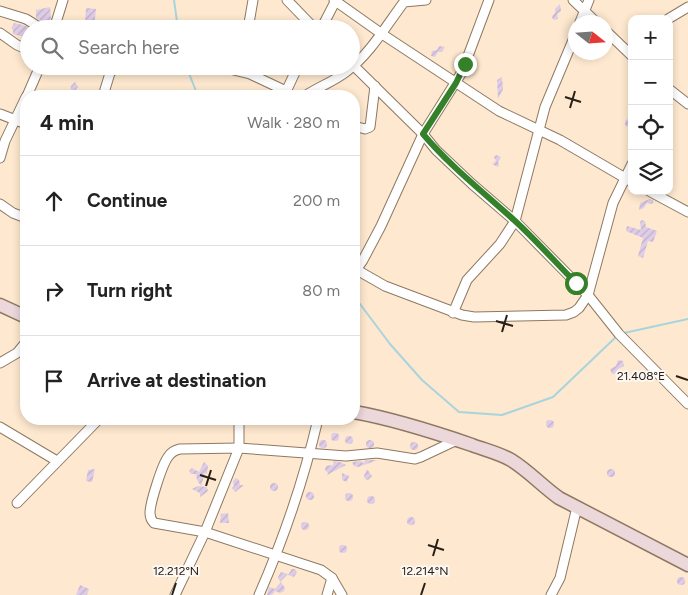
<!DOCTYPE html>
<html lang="en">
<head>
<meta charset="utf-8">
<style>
  :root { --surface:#fff; --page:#f6f6f6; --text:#222; --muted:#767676; --line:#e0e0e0 }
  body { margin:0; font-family:Figtree,sans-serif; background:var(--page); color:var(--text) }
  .controls { position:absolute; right:15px; top:15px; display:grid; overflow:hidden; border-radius:10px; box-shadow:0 2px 8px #0003 }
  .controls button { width:45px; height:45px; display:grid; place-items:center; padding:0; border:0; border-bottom:1px solid var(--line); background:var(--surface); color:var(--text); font:25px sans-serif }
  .compass { position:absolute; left:568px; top:15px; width:45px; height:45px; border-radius:50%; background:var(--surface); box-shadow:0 2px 8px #0003; rotate:107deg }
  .stop { position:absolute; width:15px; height:15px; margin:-11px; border:4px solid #358129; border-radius:50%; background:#fff }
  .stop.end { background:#358129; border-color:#fff; box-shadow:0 1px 5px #0008 }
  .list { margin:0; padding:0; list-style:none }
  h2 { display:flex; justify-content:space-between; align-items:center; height:65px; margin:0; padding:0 20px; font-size:21px }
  h2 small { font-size:16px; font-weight:400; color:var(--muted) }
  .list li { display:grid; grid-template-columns:32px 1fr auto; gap:15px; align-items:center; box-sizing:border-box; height:90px; padding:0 20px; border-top:1px solid var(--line) }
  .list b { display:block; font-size:19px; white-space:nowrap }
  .list em { font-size:16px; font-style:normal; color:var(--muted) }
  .icon { flex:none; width:28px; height:28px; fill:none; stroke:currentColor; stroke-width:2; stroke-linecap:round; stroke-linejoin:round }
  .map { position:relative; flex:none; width:688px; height:595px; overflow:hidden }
  .search { position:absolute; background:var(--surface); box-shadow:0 2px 8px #0003; left:20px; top:20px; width:340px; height:55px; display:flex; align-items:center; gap:12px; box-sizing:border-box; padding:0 18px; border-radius:28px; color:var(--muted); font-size:19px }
  .panel { position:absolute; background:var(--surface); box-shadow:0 2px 8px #0003; left:20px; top:90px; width:340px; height:335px; border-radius:20px }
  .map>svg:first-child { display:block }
</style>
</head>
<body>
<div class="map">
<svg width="688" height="595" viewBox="0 0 688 595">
  <defs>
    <pattern id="building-hatch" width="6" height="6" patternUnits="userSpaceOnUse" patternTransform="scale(1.25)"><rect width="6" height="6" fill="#dfcde8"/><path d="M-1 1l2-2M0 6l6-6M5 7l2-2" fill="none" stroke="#bfb0c6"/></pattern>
  </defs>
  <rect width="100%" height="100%" fill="#fee8cf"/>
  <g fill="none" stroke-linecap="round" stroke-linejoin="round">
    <!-- stream -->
    <g stroke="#a8d4dd" stroke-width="2">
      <polyline points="174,0 178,29"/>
      <polyline points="186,66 198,96"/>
      <polyline points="354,296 390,344 422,380 459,412 502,415 553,397 617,336"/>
      <polyline points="624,333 688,319"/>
    </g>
  </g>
  <!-- building -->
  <g fill="url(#building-hatch)">
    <polygon points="560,4 561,11 557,14 558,19 554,20 552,18 553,15 555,13 555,9"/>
    <polygon points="50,7 51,18 49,24 36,18 36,10"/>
    <polygon points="86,8 96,9 94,27 85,24"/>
    <polygon points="14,23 23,25 29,28 29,32 26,32 24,37 13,34 13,29 11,29"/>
    <polygon points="439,46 445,47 442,52 438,52 435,57 431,56 432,51 437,50"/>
    <polygon points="502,77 503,89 498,99 497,80"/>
    <polygon points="75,82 78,87 70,96 71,86"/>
    <circle cx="629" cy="123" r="4"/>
    <polygon points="26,146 26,155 20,160 21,152"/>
    <polygon points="496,155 501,157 498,162 499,164 498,167 492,164 496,161 494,157"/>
    <polygon points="650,199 653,200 653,203 651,204 647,203 648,201 644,208 639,210 640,203"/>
    <polygon points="642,220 645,221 646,227 657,231 653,242 648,241 643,258 638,256 643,238 626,231 627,226 641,230 640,222"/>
    <polygon points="618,360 623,361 624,366 618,369 615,374 612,374 610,369 616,366"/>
    <polygon points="29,419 43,419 36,425"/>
    <circle cx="550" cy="424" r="4"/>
    <circle cx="335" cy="437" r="4"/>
    <circle cx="349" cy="440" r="4"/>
    <circle cx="323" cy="444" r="4"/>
    <circle cx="370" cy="444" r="4"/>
    <circle cx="414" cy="446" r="4"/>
    <polygon points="366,460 378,460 358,467 354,466 352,462 361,461 363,463"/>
    <polygon points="334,461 340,462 346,465 327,475 328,473 325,470 326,466 333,465"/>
    <polygon points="204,462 208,466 207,474 205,473 201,486 197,480 196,474 191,474 189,471 192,468 199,472"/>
    <circle cx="611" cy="473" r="4"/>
    <polygon points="95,469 92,482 86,481 88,470"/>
    <polygon points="367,469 372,476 368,480 365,479 364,476"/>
    <polygon points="342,473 349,476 347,482 342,480"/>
    <polygon points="236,478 239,480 240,485 244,485 235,492 232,488 234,486 233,481"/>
    <circle cx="274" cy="487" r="4"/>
    <polygon points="198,486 206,487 208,490 207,492 200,497 200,493 192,489"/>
    <circle cx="310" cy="496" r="4"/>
    <circle cx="349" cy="497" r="4"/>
    <circle cx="371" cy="500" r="4"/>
    <polygon points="228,513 229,523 220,523 221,514"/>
    <circle cx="411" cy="521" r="4"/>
    <circle cx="305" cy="526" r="4"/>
    <circle cx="343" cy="549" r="4"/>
    <polygon points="292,569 295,569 297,572 294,577 288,575"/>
    <polygon points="281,572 288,574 280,582 278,577"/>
    <circle cx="681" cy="581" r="4"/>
    <polygon points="281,582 285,588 284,591 280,593 275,591 272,595 267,595 269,587 275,589"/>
    <polygon points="80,585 89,589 87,595 76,595"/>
  </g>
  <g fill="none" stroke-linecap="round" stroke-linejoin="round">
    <!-- minor casing -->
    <g stroke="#8d7963" stroke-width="11">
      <g id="minor">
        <polyline points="287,0 315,29"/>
        <polyline points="334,0 382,34 499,111 560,140 632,182"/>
        <polyline points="573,0 596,22"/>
        <polyline points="0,11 26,19 42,29"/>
        <polyline points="668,19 688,7"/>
        <polyline points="580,22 589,0"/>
        <polyline points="54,29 63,0"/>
        <polyline points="248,29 253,0"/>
        <polyline points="321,29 336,0"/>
        <polyline points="606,31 632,56"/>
        <polyline points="0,33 17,45 29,50"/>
        <polyline points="351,63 423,134 436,150 472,184 515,221 588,295 619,334 688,404"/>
        <polyline points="217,66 250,74 286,91"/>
        <polyline points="669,89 688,104"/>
        <polyline points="27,96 40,66"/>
        <polyline points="103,96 110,73 117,66"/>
        <polyline points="284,96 298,66"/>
        <path d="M305,96c13,-9 28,-14 41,-24 24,-18 40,-46 58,-70l22,-2"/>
        <polyline points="0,114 26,124"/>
        <polyline points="354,126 365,129 370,127 375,86"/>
        <polyline points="0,158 5,141 26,97"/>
        <polyline points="649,191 688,212"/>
        <polyline points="0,204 13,213 26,218"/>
        <polyline points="357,270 385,286 462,315 474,317 566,315 574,312 579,308 588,295 613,203 632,164"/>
        <polyline points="354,273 363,260 381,226 423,134 462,72 489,0"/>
        <polyline points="453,313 467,280 500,244 515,221 545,107 576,33"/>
        <polyline points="22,315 26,306"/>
        <polyline points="0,363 17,353 26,342"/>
        <polyline points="0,427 57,461"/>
        <polyline points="17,503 99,419"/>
        <polyline points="175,595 205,532 239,448 239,419"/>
        <path d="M259,595c25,-57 45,-116 59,-176"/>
        <polyline points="327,595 332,578"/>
        <path d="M342,595l-10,-17 -11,-8 -116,-38 -51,-9c-3,-3 -4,-6 -4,-10 0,-10 12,-48 18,-56 3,-5 7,-7 12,-8l59,-1 107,8 31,-3 38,6 6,-2 36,-17"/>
        <polyline points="551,595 560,578 577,507"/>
      </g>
    </g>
    <!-- secondary casing -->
    <g stroke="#8d7963" stroke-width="15">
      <g id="secondary">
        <polyline points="0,305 26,317"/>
        <path d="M354,412c40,7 80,20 118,33 13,5 27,8 39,15 18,11 31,26 48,38l129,67"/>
      </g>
    </g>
    <!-- minor -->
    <use href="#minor" stroke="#fff" stroke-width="9"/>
    <!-- secondary -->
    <use href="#secondary" stroke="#ecd7db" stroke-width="12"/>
  </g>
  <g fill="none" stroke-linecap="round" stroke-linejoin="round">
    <!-- route -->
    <path stroke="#358129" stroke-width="6" d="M465,64l-9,19 -33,51c27,32 60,58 91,86 22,20 41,42 62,63"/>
  </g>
  <!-- ticks -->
  <path fill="none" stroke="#282017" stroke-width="2" d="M565,97l16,5M570,108l5,-17M496,321l17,5M502,332l5,-17M676,376l12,4M200,475l16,5M206,486l5,-16M428,545l16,5M433,556l5,-17M172,595l4,-12M421,595l4,-12"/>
  <g font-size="12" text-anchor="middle" fill="#282017" stroke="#fdf8f3" stroke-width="4" stroke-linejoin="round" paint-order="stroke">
    <text x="641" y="380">21.408°E</text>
    <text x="176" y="575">12.212°N</text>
    <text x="425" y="575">12.214°N</text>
  </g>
</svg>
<div class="controls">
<button>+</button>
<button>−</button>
<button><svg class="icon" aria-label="locate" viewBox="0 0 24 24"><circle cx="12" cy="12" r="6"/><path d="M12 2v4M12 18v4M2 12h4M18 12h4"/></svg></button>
<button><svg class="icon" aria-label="layers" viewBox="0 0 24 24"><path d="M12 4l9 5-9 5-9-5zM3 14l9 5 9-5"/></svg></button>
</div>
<svg class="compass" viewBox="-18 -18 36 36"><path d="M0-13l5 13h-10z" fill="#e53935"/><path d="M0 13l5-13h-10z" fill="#767676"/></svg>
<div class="stop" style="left:576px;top:283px"></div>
<div class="stop end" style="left:465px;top:64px"></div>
<div class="search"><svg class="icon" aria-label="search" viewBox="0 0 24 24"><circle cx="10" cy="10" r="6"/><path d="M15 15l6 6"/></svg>Search here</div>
<section class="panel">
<h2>4 min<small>Walk · 280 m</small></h2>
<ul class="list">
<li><svg class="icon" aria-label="ahead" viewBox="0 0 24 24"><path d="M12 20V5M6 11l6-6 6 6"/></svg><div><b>Continue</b></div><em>200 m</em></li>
<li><svg class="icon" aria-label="right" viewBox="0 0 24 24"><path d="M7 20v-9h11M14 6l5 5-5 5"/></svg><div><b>Turn right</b></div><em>80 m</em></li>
<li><svg class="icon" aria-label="arrive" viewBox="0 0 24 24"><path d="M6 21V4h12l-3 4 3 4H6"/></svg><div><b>Arrive at destination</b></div></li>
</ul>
</section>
</div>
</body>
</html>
